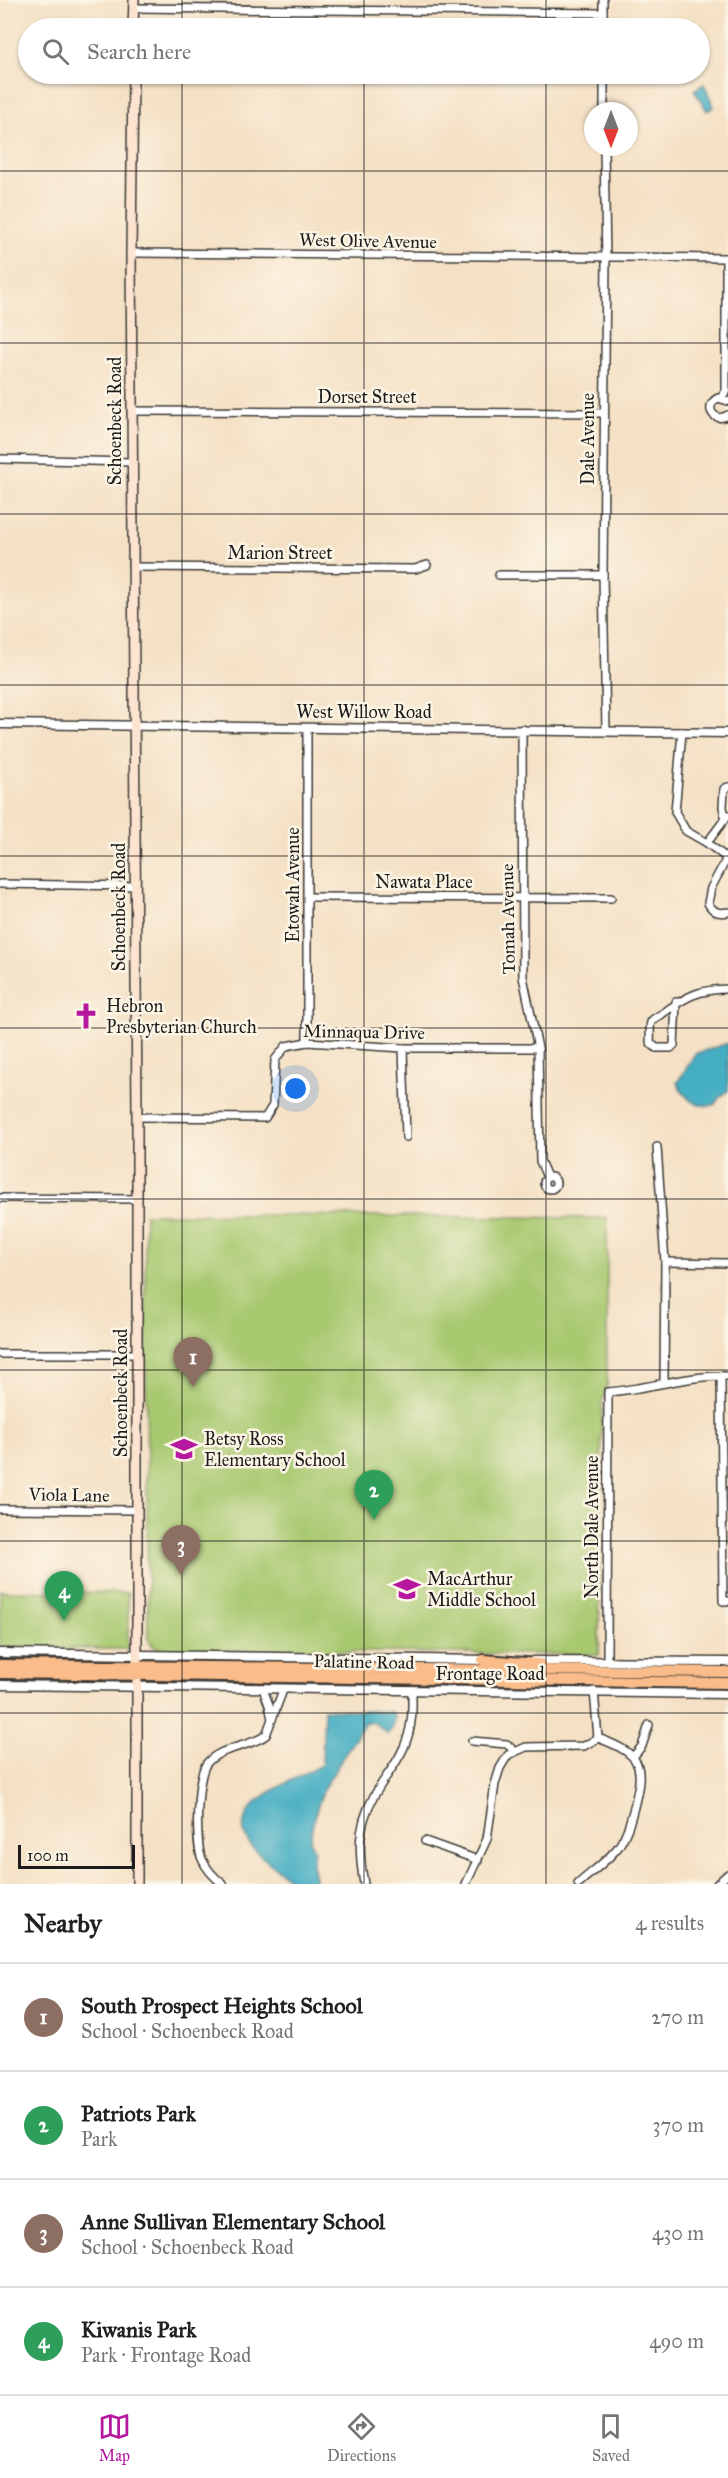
<!DOCTYPE html>
<html lang="en">
<head>
<meta charset="utf-8">
<style>
  :root { --surface:#fff; --page:#f2f2f2; --text:#202124; --muted:#757577; --line:#e0e0e0; --accent:#b5179e }
  body { margin:0; font-family:"IM FELL Great Primer",serif; background:var(--page); color:var(--text) }
  .compass { position:absolute; left:584px; top:102px; width:54px; height:54px; border-radius:50%; background:var(--surface); box-shadow:0 2px 4px #0004; rotate:180deg }
  .scale { position:absolute; left:18px; bottom:15px; width:117px; box-sizing:border-box; padding-left:6px; border:3px solid #1c1c1c; border-top:0; font-size:16px; line-height:21px; white-space:nowrap; color:#1c1c1c; -webkit-text-stroke:4px #fcf5e5; paint-order:stroke }
  .you { position:absolute; left:296px; top:1089px; width:21px; height:21px; margin:-15px; border:4px solid #fff; border-radius:50%; background:#1a73e8; box-shadow:0 0 0 9px #1a73e833 }
  .badge { display:grid; place-items:center; width:39px; height:39px; border-radius:50%; background:var(--accent); color:#fff; font-size:20px; font-weight:700 }
  .pin { position:absolute; translate:-50% -50px; filter:drop-shadow(0 2px 3px #0008) }
  .pin::after { content:''; position:absolute; top:32px; width:21px; height:18px; background:inherit; clip-path:polygon(0 0,100% 0,50% 100%) }
  .list { margin:0; padding:0; list-style:none }
  h2 { display:flex; justify-content:space-between; align-items:center; height:78px; margin:0; padding:0 24px; font-size:26px }
  h2 small { font-size:20px; font-weight:400; color:var(--muted) }
  .list li { display:grid; grid-template-columns:39px 1fr auto; gap:18px; align-items:center; box-sizing:border-box; height:108px; padding:0 24px; border-top:2px solid var(--line) }
  .list b { display:block; font-size:22px; white-space:nowrap }
  .list p { margin:0; font-size:20px; white-space:nowrap; color:var(--muted) }
  .list em { font-size:20px; font-style:normal; color:var(--muted) }
  .icon { flex:none; width:33px; height:33px; fill:none; stroke:currentColor; stroke-width:2; stroke-linecap:round; stroke-linejoin:round }
  .map { position:relative; flex:none; width:728px; height:1884px; overflow:hidden }
  .search { position:absolute; background:var(--surface); box-shadow:0 2px 4px #0004; left:18px; right:18px; top:18px; height:66px; display:flex; align-items:center; gap:15px; box-sizing:border-box; padding:0 21px; border-radius:33px; color:var(--muted); font-size:22px }
  .sheet { height:510px; background:var(--surface) }
  nav { display:flex; justify-content:space-around; align-items:center; box-sizing:border-box; height:84px; border-top:2px solid var(--line); background:var(--surface); font-size:16px; color:var(--muted) }
  nav a { display:grid; justify-items:center; gap:3px }
  nav .on { color:var(--accent) }
  .map>svg:first-child { display:block }
</style>
</head>
<body>
<div class="map">
<svg width="728" height="1884" viewBox="0 0 728 1884">
  <rect width="100%" height="100%" fill="#fcf5e5"/>
  <filter id="ink" filterUnits="userSpaceOnUse"><feTurbulence type="fractalNoise" baseFrequency=".0167" numOctaves="2"/><feDisplacementMap in="SourceGraphic" scale="12" xChannelSelector="R" yChannelSelector="G"/><feConvolveMatrix kernelMatrix="1 2 1 2 8 2 1 2 1" color-interpolation-filters="sRGB"/></filter>
  <filter id="wash" filterUnits="userSpaceOnUse"><feTurbulence type="fractalNoise" baseFrequency=".008" numOctaves="4" result="noise"/><feDisplacementMap in="SourceGraphic" scale="24" xChannelSelector="R" yChannelSelector="G"/><feGaussianBlur stdDeviation="1.35" result="paint"/><feColorMatrix in="noise" values="0 0 0 0 0 0 0 0 0 0 0 0 0 0 0 0 0 1.4 0 .05"/><feComposite in="paint" operator="in"/></filter>
  <g filter="url(#wash)">
    <rect width="100%" height="100%" fill="#f4e0c4"/>
    <!-- green -->
    <g fill="#a9c971" stroke="#627246" stroke-width="1.5">
      <polygon points="145,1214 607,1218 607,1385 602,1402 599,1655 160,1649 154,1647 148,1639"/>
      <polygon points="0,1591 128,1593 128,1649 0,1648"/>
    </g>
    <!-- water -->
    <g fill="#44aec3" stroke="#306570" stroke-width="1.5">
      <polygon points="704,84 714,107 707,111 694,90"/>
      <path d="M728,1043v48l-9,7 -5,7c-21,3 -27,-6 -37,-22l18,-29z"/>
      <path d="M324,1709l67,3 3,4 -1,11 -5,7 -15,-12h-8l-41,66 -10,29 -4,24 4,10 -2,12 4,21h-21c-13,-13 -31,-23 -43,-37 -35,-42 46,-67 70,-83z"/>
    </g>
  </g>
  <g filter="url(#ink)">
    <g fill="none" stroke-linecap="round" stroke-linejoin="round">
      <!-- minor casing -->
      <g stroke="#3c3935" stroke-width="10">
        <g id="minor">
          <polyline points="603,0 603,28"/>
          <polyline points="134,8 603,13"/>
          <polyline points="604,74 604,111"/>
          <polyline points="604,147 606,259 603,575 606,731"/>
          <polyline points="131,253 728,258"/>
          <polyline points="721,398 726,391 726,258"/>
          <path d="M728,401l-10,-3c-15,8 -4,26 10,17"/>
          <polyline points="132,411 603,413"/>
          <polyline points="0,459 132,462"/>
          <polyline points="133,567 415,569 427,565"/>
          <polyline points="499,575 603,575"/>
          <polyline points="307,728 307,1042"/>
          <polyline points="522,729 523,977 538,1048 540,1161 547,1177"/>
          <polyline points="682,732 675,812 686,831 707,843 728,859"/>
          <polyline points="725,816 723,807 724,789 728,787"/>
          <polyline points="707,843 728,815"/>
          <path d="M727,858l-16,30 -3,15c5,9 10,11 20,9"/>
          <polyline points="0,884 135,886"/>
          <polyline points="308,897 611,898"/>
          <path d="M676,1002l-2,43 -3,3h-15l-6,-6c1,-6 -1,-14 1,-20 2,-4 8,-6 11,-8 23,-17 37,-25 66,-25"/>
          <polyline points="403,1048 406,1137"/>
          <polyline points="137,1117 265,1118 273,1105 275,1060 286,1046 307,1042 403,1048 538,1048"/>
          <polyline points="657,1147 665,1262 664,1383"/>
          <circle cx="550" cy="1183" r="6"/>
          <polyline points="0,1198 137,1199"/>
          <polyline points="665,1262 728,1263"/>
          <polyline points="0,1354 137,1354"/>
          <polyline points="721,1376 723,1601 728,1601"/>
          <polyline points="0,1509 137,1510"/>
          <path d="M607,1661l1,-269c40,-3 79,-17 120,-16"/>
          <polyline points="263,1689 269,1705 272,1719"/>
          <polyline points="472,1741 507,1744 514,1751"/>
          <polyline points="633,1757 642,1746 649,1725"/>
          <polyline points="425,1841 478,1860"/>
          <path d="M223,1884c-8,-6 -17,-16 -21,-25 -7,-14 -6,-83 5,-96 14,-17 42,-15 59,-28l17,-45"/>
          <path d="M364,1884c-7,-40 -6,-66 18,-101 10,-15 21,-29 26,-47 5,-16 4,-30 4,-46"/>
          <polyline points="466,1884 487,1839 495,1784 500,1768 508,1755 526,1747 584,1746 598,1738"/>
          <path d="M578,1884c13,-12 31,-24 41,-38 8,-12 11,-24 15,-39 11,-43 7,-53 -36,-69l-4,-47"/>
          <polyline points="717,1884 728,1874"/>
        </g>
      </g>
      <!-- tertiary casing -->
      <g stroke="#3c3935" stroke-width="11">
        <g id="tertiary">
          <polyline points="0,724 728,733"/>
          <polyline points="0,1653 488,1660"/>
          <polyline points="533,1661 728,1662"/>
          <polyline points="0,1685 728,1694"/>
        </g>
      </g>
      <!-- secondary casing -->
      <g stroke="#3c3935" stroke-width="12">
        <g id="secondary">
          <polyline points="133,28 134,0"/>
          <polyline points="133,74 131,253 137,1117 137,1884"/>
        </g>
      </g>
      <!-- trunk casing -->
      <g stroke="#3c3935" stroke-width="14">
        <g id="trunk">
          <polyline points="483,1660 540,1664"/>
          <polyline points="0,1665 728,1672"/>
          <polyline points="0,1673 728,1683"/>
        </g>
      </g>
      <!-- minor -->
      <use href="#minor" stroke="#fff" stroke-width="7"/>
      <!-- tertiary -->
      <use href="#tertiary" stroke="#fff" stroke-width="8"/>
      <!-- secondary -->
      <use href="#secondary" stroke="#fde4d0" stroke-width="9"/>
      <!-- trunk -->
      <use href="#trunk" stroke="#f9bc8a" stroke-width="10"/>
    </g>
  </g>
  <!-- grid -->
  <path fill="none" stroke="#1c1c1c" stroke-width="1.5" stroke-opacity="0.55" d="M182,0v28M364,0v28M546,0v28M182,74v1810M364,74v1810M546,74v1810M0,171h728M0,343h728M0,514h728M0,685h728M0,856h728M0,1028h728M0,1199h728M0,1370h728M0,1541h728M0,1713h728"/>
  <!-- icons -->
  <defs>
    <g id="church-bare" transform="scale(2.07)"><path d="M-1.2-6h2.4v3.5h3.3v2.4h-3.3V6h-2.4V-.1h-3.3v-2.4h3.3Z" fill="#b5179e" stroke="#fcf5e5" stroke-width="2.5" paint-order="stroke"/></g>
    <g id="school-bare" transform="scale(2.07)"><path d="M0-5L7-2L0 1L-7-2ZM-4 1L0 2.5L4 1V4Q0 6-4 4Z" fill="#b5179e" stroke="#fcf5e5" stroke-width="2.5" paint-order="stroke"/></g>
  </defs>
  <g fill-rule="evenodd">
    <use href="#church-bare" x="86" y="1016"/>
    <use href="#school-bare" x="184" y="1449"/>
    <use href="#school-bare" x="407" y="1589"/>
  </g>
  <g text-anchor="middle" stroke-width="5" stroke-linejoin="round" paint-order="stroke">
    <!-- street labels -->
    <g font-size="18" fill="#1c1c1c" stroke="#fcf5e5">
      <text transform="translate(368 241) rotate(1)" y="6">West Olive Avenue</text>
      <text x="367" y="403">Dorset Street</text>
      <text transform="translate(115 421) rotate(-90)" y="6">Schoenbeck Road</text>
      <text transform="translate(588 439) rotate(-90)" y="6">Dale Avenue</text>
      <text x="280" y="559">Marion Street</text>
      <text x="364" y="718">West Willow Road</text>
      <text x="424" y="888">Nawata Place</text>
      <text transform="translate(293 885) rotate(-90)" y="6">Etowah Avenue</text>
      <text transform="translate(119 907) rotate(-90)" y="6">Schoenbeck Road</text>
      <text transform="translate(508 919) rotate(-91)" y="6">Tomah Avenue</text>
      <text transform="translate(364 1032) rotate(1)" y="6">Minnaqua Drive</text>
      <text transform="translate(121 1393) rotate(-90)" y="6">Schoenbeck Road</text>
      <text transform="translate(69 1495) rotate(1)" y="6">Viola Lane</text>
      <text transform="translate(592 1527) rotate(-90)" y="6">North Dale Avenue</text>
      <text transform="translate(364 1662) rotate(1)" y="6">Palatine Road</text>
      <text x="490" y="1680">Frontage Road</text>
    </g>
    <!-- poi labels -->
    <g font-size="18" fill="#1c1c1c" stroke="#fcf5e5" text-anchor="start">
      <text x="106" y="1012">Hebron<tspan x="106" dy="21">Presbyterian Church</tspan></text>
      <text x="204" y="1445">Betsy Ross<tspan x="204" dy="21">Elementary School</tspan></text>
      <text x="427" y="1585">MacArthur<tspan x="427" dy="21">Middle School</tspan></text>
    </g>
  </g>
</svg>
<svg class="compass" viewBox="-18 -18 36 36"><path d="M0-13l5 13h-10z" fill="#e53935"/><path d="M0 13l5-13h-10z" fill="#757577"/></svg>
<div class="scale">100 m</div>
<div class="you"></div>
<div class="pin badge" style="left:193px;top:1387px;background:#8d6e63">1</div>
<div class="pin badge" style="left:374px;top:1520px;background:#2e9e5b">2</div>
<div class="pin badge" style="left:181px;top:1575px;background:#8d6e63">3</div>
<div class="pin badge" style="left:64px;top:1621px;background:#2e9e5b">4</div>
<div class="search"><svg class="icon" aria-label="search" viewBox="0 0 24 24"><circle cx="10" cy="10" r="6"/><path d="M15 15l6 6"/></svg>Search here</div>
</div>
<section class="sheet">
<h2>Nearby<small>4 results</small></h2>
<ul class="list">
<li><span class="badge" style="background:#8d6e63">1</span><div><b>South Prospect Heights School</b><p>School · Schoenbeck Road</p></div><em>270 m</em></li>
<li><span class="badge" style="background:#2e9e5b">2</span><div><b>Patriots Park</b><p>Park</p></div><em>370 m</em></li>
<li><span class="badge" style="background:#8d6e63">3</span><div><b>Anne Sullivan Elementary School</b><p>School · Schoenbeck Road</p></div><em>430 m</em></li>
<li><span class="badge" style="background:#2e9e5b">4</span><div><b>Kiwanis Park</b><p>Park · Frontage Road</p></div><em>490 m</em></li>
</ul>
</section>
<nav>
<a class="on"><svg class="icon" aria-label="map" viewBox="0 0 24 24"><path d="M3 6l6-2 6 2 6-2v14l-6 2-6-2-6 2zM9 4v14M15 6v14"/></svg>Map</a>
<a><svg class="icon" aria-label="directions" viewBox="0 0 24 24"><path d="M12 3l9 9-9 9-9-9zM9 14v-3h6M13 9l2 2-2 2"/></svg>Directions</a>
<a><svg class="icon" aria-label="saved" viewBox="0 0 24 24"><path d="M7 4h10v16l-5-4-5 4z"/></svg>Saved</a>
</nav>
</body>
</html>
